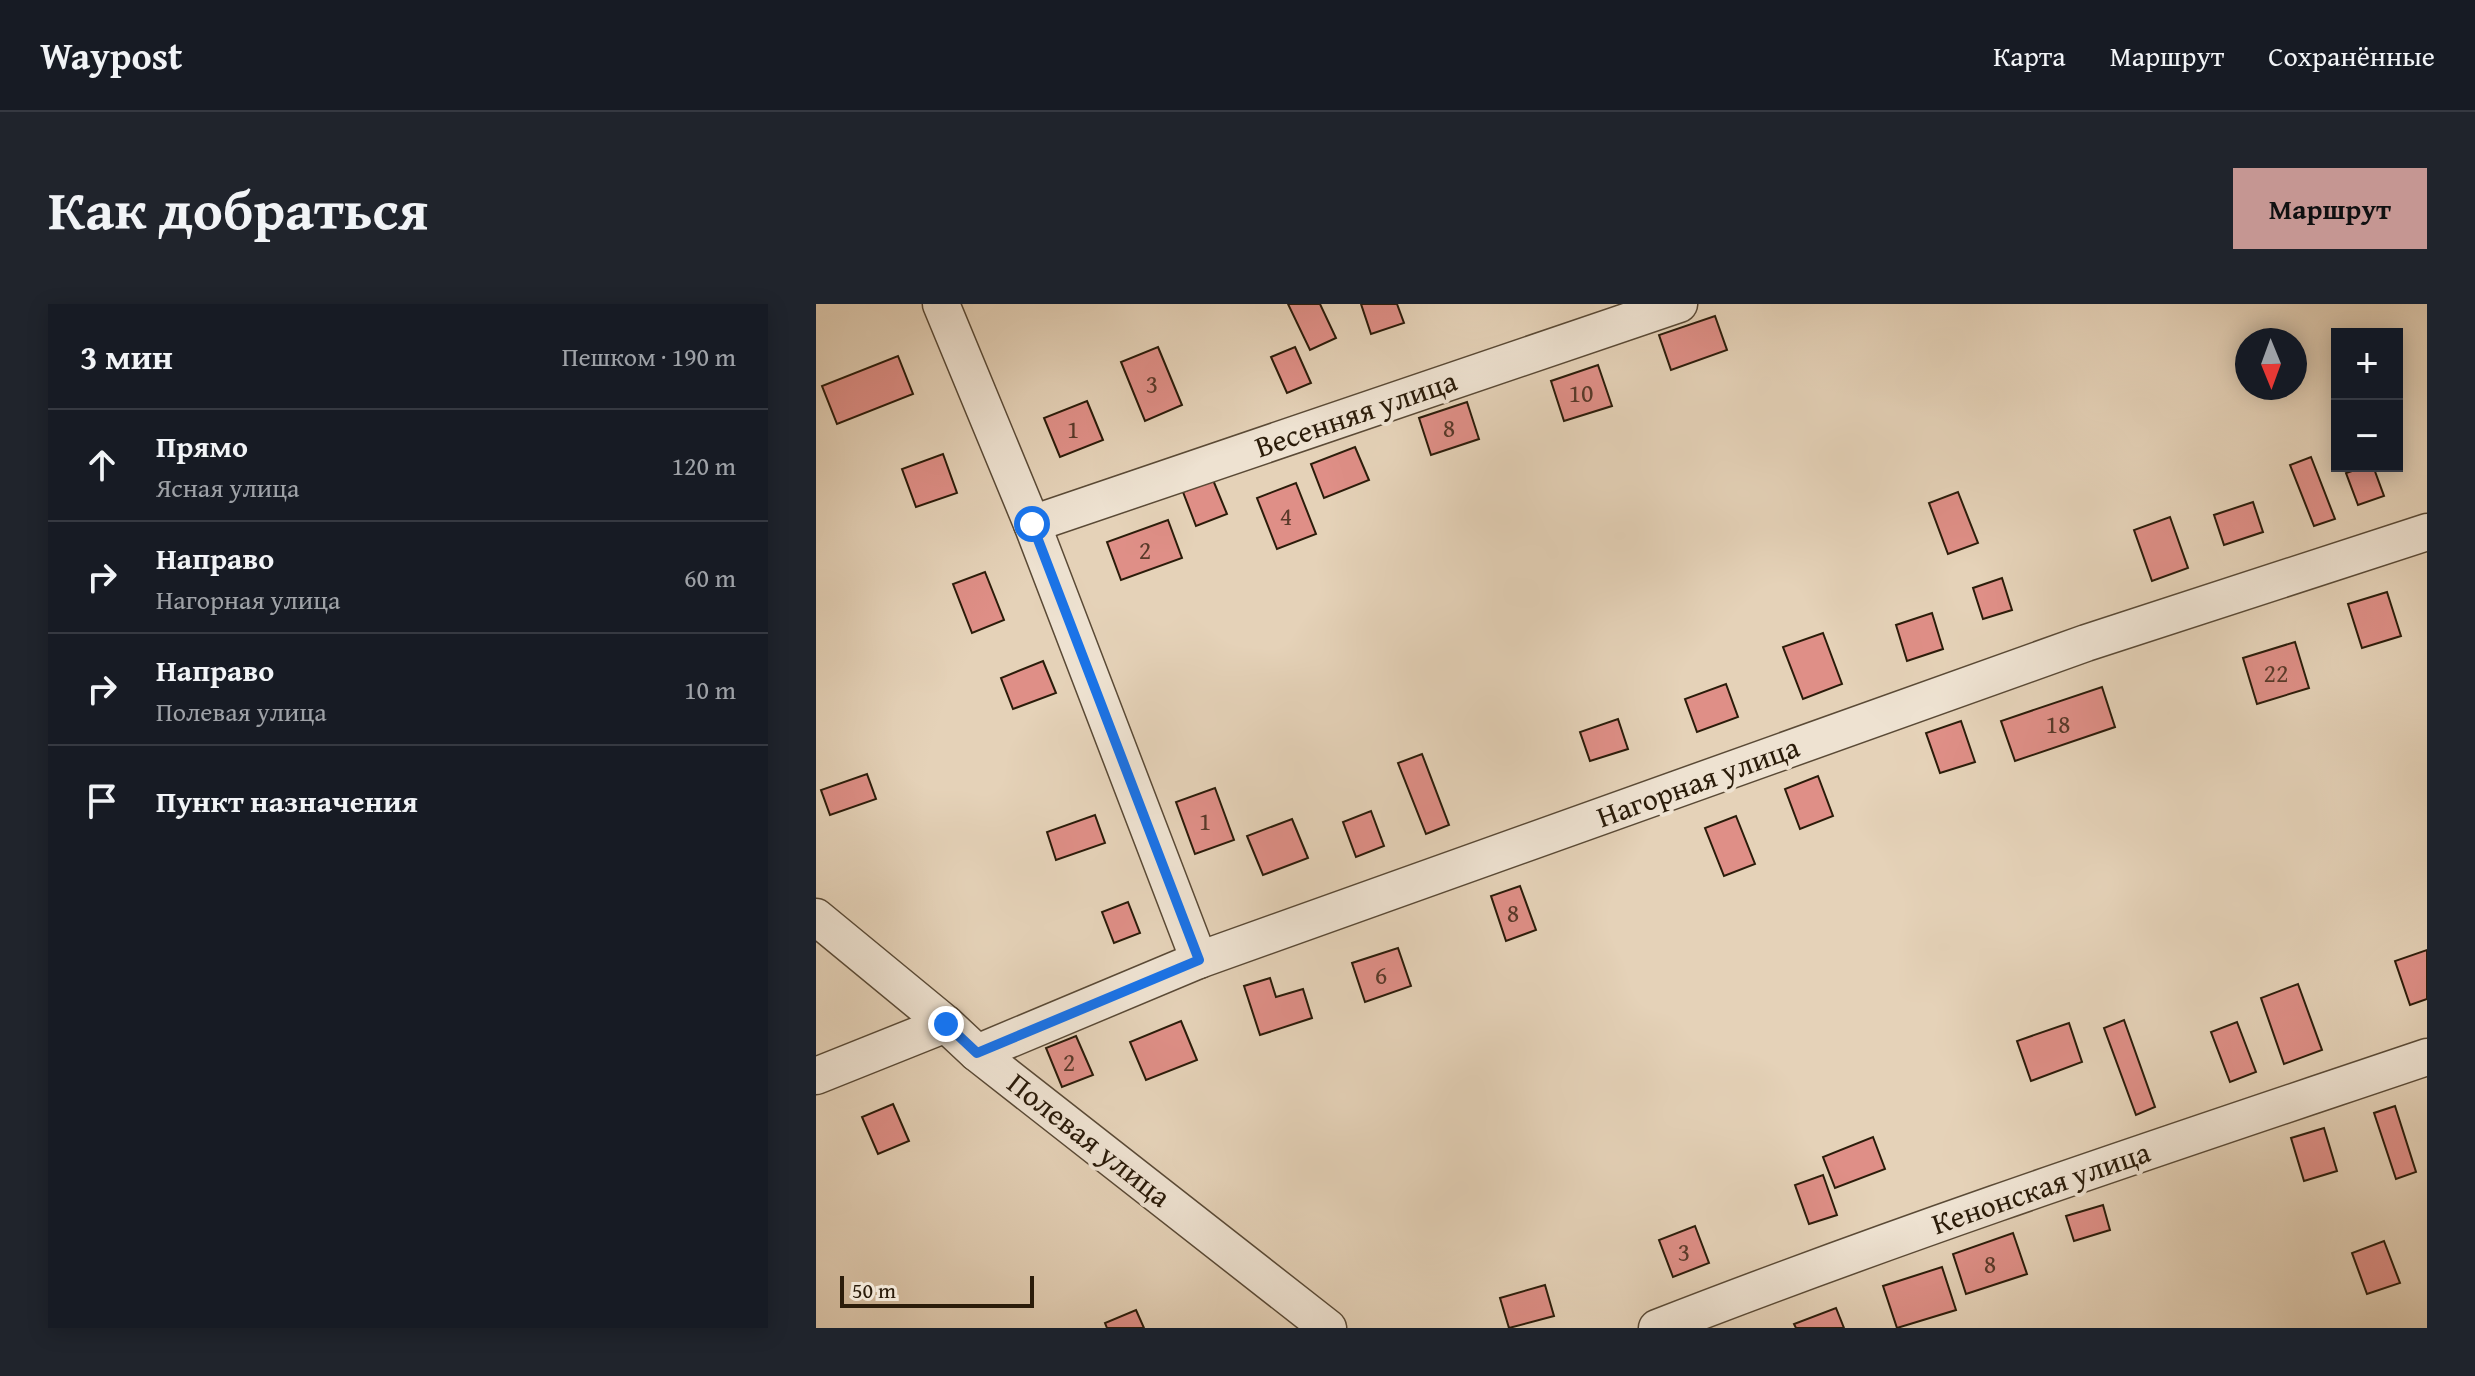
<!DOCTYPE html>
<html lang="ru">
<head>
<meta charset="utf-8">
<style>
  :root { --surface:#171b24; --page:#20242c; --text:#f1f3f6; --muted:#9ea1a6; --line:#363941; --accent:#c59692 }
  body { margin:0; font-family:"Gentium Book Plus",serif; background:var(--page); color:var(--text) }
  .controls { position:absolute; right:24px; top:24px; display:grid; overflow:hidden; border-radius:0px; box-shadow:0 4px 20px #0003 }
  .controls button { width:72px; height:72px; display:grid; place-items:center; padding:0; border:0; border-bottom:2px solid var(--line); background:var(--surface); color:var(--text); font:40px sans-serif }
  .compass { position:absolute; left:1419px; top:24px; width:72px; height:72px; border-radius:50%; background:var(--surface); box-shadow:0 4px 20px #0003; rotate:179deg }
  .scale { position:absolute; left:24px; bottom:20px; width:194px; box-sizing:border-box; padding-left:8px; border:4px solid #2b1c0a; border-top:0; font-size:22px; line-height:28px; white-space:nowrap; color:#2b1c0a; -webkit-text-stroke:6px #eee2d1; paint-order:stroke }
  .stop { position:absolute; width:24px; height:24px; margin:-18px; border:6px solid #1a73e8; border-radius:50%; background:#fff }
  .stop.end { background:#1a73e8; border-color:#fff; box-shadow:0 2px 8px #0008 }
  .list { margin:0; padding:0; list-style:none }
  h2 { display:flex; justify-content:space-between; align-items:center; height:104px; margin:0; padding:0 32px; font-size:34px }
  h2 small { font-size:26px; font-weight:400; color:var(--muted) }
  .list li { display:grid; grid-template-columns:52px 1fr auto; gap:24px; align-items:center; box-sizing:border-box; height:112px; padding:0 32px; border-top:2px solid var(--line) }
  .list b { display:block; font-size:30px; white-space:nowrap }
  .list p { margin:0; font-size:26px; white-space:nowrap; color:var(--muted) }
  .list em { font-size:26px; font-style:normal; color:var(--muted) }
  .icon { flex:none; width:44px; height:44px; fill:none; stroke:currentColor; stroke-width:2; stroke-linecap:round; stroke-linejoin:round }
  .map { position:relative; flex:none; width:1611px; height:1024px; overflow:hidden; border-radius:0px }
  header { display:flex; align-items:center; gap:48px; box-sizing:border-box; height:112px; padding:0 40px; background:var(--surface); border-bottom:2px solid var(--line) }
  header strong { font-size:38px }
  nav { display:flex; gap:44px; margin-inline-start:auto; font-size:28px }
  .intro { display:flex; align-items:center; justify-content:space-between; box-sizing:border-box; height:192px; padding:0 48px }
  h1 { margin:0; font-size:56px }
  .button { padding:20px 36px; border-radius:0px; background:var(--accent); color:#111; font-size:28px; font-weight:700 }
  main { display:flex; gap:48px; padding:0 48px }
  aside { flex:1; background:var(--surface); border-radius:0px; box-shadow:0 4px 20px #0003 }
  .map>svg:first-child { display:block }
</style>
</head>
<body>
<header>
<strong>Waypost</strong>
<nav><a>Карта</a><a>Маршрут</a><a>Сохранённые</a></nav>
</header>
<div class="intro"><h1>Как добраться</h1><a class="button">Маршрут</a></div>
<main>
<aside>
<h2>3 мин<small>Пешком · 190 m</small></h2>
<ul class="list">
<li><svg class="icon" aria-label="ahead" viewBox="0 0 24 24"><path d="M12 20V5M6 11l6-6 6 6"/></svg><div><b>Прямо</b><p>Ясная улица</p></div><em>120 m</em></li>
<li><svg class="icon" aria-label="right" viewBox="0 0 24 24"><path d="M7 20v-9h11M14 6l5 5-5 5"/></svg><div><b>Направо</b><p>Нагорная улица</p></div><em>60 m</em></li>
<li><svg class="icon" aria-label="right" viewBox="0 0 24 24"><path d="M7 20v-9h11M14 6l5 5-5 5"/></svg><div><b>Направо</b><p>Полевая улица</p></div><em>10 m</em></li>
<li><svg class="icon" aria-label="arrive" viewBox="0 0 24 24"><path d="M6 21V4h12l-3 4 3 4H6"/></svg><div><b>Пункт назначения</b></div></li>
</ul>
</aside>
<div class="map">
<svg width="1611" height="1024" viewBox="0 0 1611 1024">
  <rect width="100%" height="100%" fill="#e5d2b8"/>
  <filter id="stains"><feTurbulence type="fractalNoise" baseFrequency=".0025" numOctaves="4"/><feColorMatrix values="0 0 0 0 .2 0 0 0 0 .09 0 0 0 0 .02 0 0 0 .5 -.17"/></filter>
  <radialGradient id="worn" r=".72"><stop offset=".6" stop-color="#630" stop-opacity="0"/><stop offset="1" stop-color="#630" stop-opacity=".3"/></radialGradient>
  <!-- building -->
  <g fill="#df8f87" stroke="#2b1c0a" stroke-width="2">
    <polygon points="472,0 504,0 520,34 494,46"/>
    <polygon points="545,0 581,0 588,19 555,30"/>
    <polygon points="899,12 911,46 855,66 843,31"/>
    <polygon points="342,43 366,101 329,117 305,58"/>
    <polygon points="479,43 495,79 471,89 455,53"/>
    <polygon points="82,52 97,90 21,120 6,82"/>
    <polygon points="782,61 796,102 748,117 735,77"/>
    <polygon points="271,97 287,136 244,153 228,114"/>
    <polygon points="651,98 663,135 615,151 603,114"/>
    <polygon points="539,143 553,176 508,194 495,160"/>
    <polygon points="127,150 141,189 100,203 86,165"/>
    <polygon points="1495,153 1519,215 1498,222 1474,161"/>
    <polygon points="1551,162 1557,162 1568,192 1542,201 1530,169"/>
    <polygon points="397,176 411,210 380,222 367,188"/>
    <polygon points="480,179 500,230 461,245 441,194"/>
    <polygon points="1142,188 1162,239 1132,250 1113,199"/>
    <polygon points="1437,198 1447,228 1408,241 1398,211"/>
    <polygon points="1354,213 1372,264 1336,277 1318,226"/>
    <polygon points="352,216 366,254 305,276 291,238"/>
    <polygon points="169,268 188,316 156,329 137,280"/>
    <polygon points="1186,274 1196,306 1167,315 1157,284"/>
    <polygon points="1571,288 1585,332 1546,344 1532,300"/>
    <polygon points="1116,309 1127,345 1091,357 1080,321"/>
    <polygon points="1007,329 1026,380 987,395 967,343"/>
    <polygon points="1479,338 1493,384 1441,400 1427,354"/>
    <polygon points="227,357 240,389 197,405 185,374"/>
    <polygon points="910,380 922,413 881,428 869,395"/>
    <polygon points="1286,383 1299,423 1199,457 1185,417"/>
    <polygon points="802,415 812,445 774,457 764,428"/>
    <polygon points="1145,417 1159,458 1124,469 1110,429"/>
    <polygon points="606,450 633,521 610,530 582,459"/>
    <polygon points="51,470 60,495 14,511 5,486"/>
    <polygon points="1002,472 1017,512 984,525 969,485"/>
    <polygon points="399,484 418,536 379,550 360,498"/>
    <polygon points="555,507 568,542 540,553 527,518"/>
    <polygon points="279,511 289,539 240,556 231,528"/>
    <polygon points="920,512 939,560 908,572 889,524"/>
    <polygon points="476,515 492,554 447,571 431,532"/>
    <polygon points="704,582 720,626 690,637 675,592"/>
    <polygon points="312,598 324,629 298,639 286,608"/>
    <polygon points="582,644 595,682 549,698 536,659"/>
    <polygon points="1611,646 1611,695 1594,701 1579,657"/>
    <polygon points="454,674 460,693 487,685 496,714 444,731 428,682"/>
    <polygon points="1482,680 1506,746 1468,760 1445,694"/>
    <polygon points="1308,716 1339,803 1320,811 1288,724"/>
    <polygon points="365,717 381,756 330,776 314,738"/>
    <polygon points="1421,718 1440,768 1414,778 1395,728"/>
    <polygon points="1253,719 1266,758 1215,777 1201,737"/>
    <polygon points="260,732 277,771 246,783 230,744"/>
    <polygon points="77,800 93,837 62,850 46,813"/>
    <polygon points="1579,802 1600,868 1580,875 1558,809"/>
    <polygon points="1508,824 1521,867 1488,877 1475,834"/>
    <polygon points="1057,833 1069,865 1019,884 1007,853"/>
    <polygon points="1007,871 1021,911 993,920 979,881"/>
    <polygon points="1287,901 1294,926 1258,937 1250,912"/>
    <polygon points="879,922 893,959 857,973 843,936"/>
    <polygon points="1197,929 1211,970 1150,990 1137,950"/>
    <polygon points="1568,937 1584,979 1551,990 1536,949"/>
    <polygon points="1126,963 1140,1006 1081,1024 1067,982"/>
    <polygon points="729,981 738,1012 693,1024 684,994"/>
    <polygon points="1020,1004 1028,1024 980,1024 978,1020"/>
    <polygon points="320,1006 328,1024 291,1024 289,1019"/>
  </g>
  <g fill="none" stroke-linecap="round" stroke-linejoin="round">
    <!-- minor casing -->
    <g stroke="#5a4a36" stroke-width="39">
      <g id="minor">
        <polyline points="125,0 216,220 383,656"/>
        <polyline points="216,220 863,0"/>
        <polyline points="0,613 130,720 161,749 512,1024"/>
        <polyline points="161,749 383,656 1270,339 1611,228"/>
        <polyline points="0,772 130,720"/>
        <path d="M841,1024c254,-99 512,-184 770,-271"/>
      </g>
    </g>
    <!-- minor -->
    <use href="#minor" stroke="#eee2d1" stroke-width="36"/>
  </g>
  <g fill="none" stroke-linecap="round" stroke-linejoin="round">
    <!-- route -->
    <polyline stroke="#1a73e8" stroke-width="10" points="130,720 161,749 383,656 216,220"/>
  </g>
  <g text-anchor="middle" stroke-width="8" stroke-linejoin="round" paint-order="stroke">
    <!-- number labels -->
    <g font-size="26" fill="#583929">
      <text x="336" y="89">3</text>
      <text x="765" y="98">10</text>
      <text x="633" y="133">8</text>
      <text x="257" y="134">1</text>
      <text x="470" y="221">4</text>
      <text x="329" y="255">2</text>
      <text x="1460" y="378">22</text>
      <text x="1242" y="429">18</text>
      <text x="389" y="526">1</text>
      <text x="697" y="618">8</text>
      <text x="565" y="680">6</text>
      <text x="253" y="767">2</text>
      <text x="868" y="957">3</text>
      <text x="1174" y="969">8</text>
    </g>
    <!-- street labels -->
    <g font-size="30" fill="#2b1c0a" stroke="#eee2d1">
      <text transform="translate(540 110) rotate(-19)" y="10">Весенняя улица</text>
      <text transform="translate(882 478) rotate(-20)" y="10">Нагорная улица</text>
      <text transform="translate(273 836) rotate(38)" y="10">Полевая улица</text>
      <text transform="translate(1225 884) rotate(-19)" y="10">Кенонская улица</text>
    </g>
  </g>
  <rect width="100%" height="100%" filter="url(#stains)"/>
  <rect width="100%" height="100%" fill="url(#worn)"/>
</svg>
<div class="controls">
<button>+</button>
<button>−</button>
</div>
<svg class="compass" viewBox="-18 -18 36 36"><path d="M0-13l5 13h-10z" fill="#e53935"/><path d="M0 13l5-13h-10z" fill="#9ea1a6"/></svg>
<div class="scale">50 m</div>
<div class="stop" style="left:216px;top:220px"></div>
<div class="stop end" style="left:130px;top:720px"></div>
</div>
</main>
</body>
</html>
